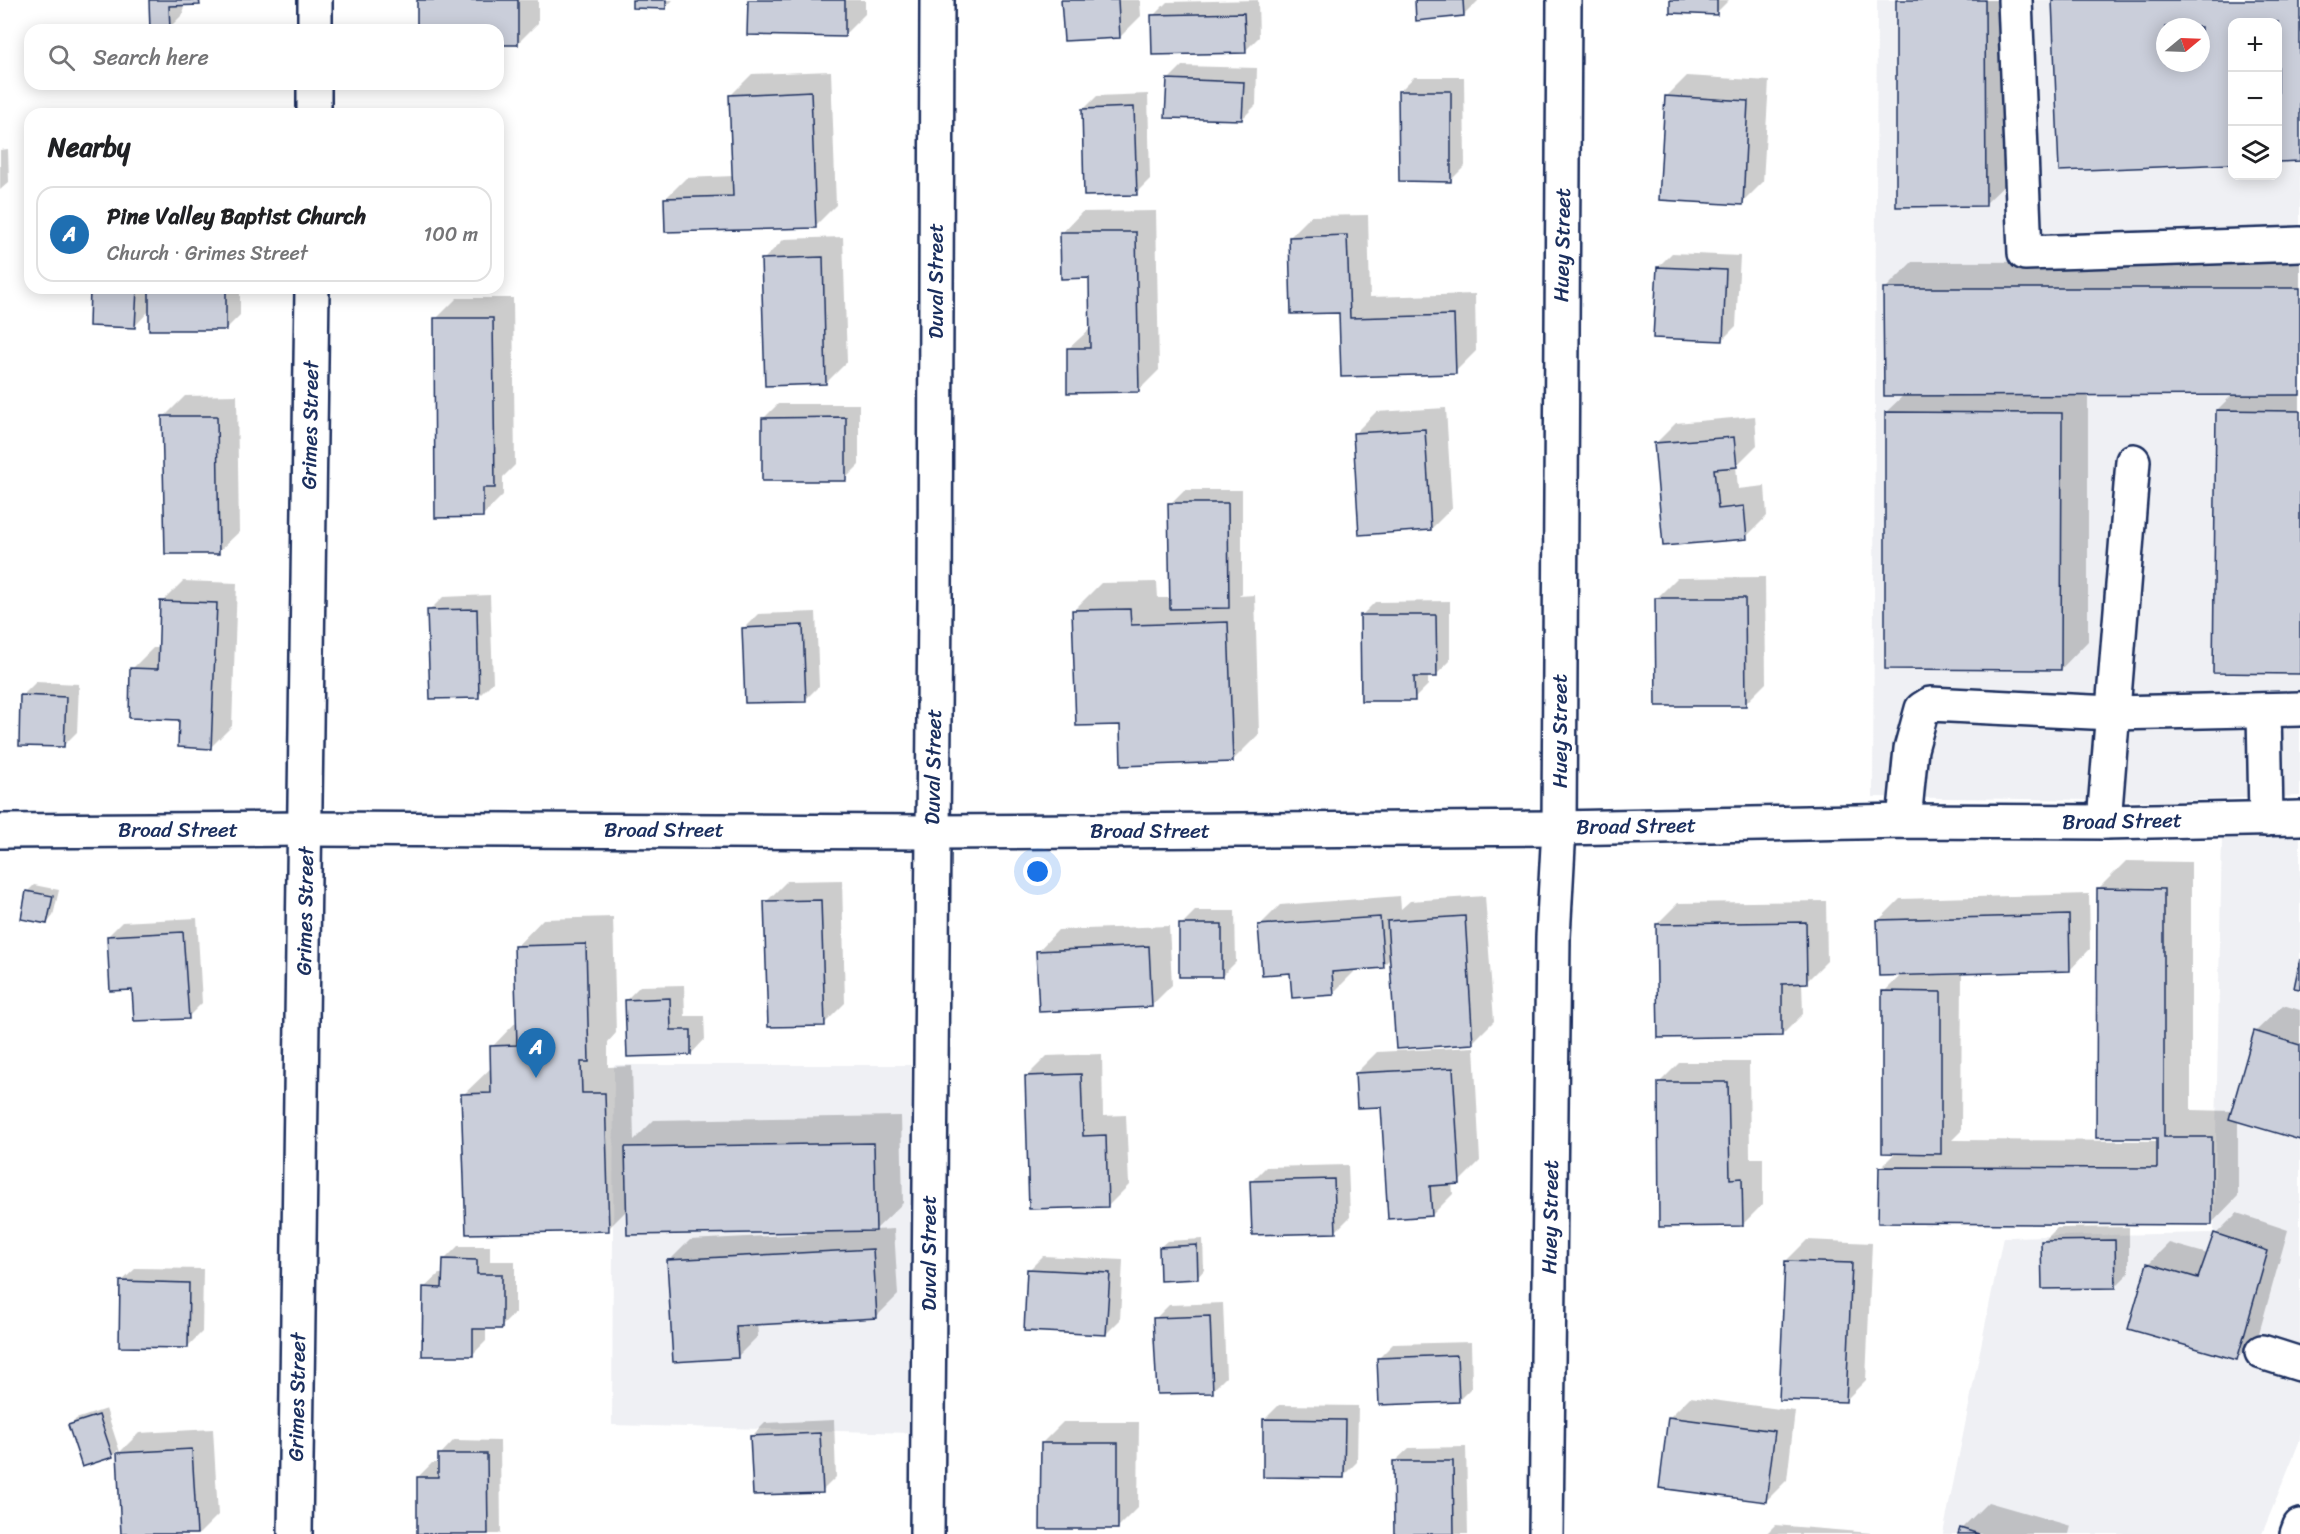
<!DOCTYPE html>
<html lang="en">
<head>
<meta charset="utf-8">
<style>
  :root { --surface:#fff; --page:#f6f6f6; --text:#202124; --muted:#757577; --line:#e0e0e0; --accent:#1f6fb2 }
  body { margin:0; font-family:Sriracha,sans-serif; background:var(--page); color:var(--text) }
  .controls { position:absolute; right:18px; top:18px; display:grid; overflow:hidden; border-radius:12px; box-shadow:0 3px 15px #0003 }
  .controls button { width:54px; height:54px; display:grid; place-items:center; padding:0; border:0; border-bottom:2px solid var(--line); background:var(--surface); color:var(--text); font:30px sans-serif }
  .compass { position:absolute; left:2156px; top:18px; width:54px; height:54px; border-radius:50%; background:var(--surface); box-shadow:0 3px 15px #0003; rotate:71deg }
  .you { position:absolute; left:1038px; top:872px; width:21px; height:21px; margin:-15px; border:4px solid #fff; border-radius:50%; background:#1a73e8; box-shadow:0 0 0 9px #1a73e833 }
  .badge { display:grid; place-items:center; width:39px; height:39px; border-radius:50%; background:var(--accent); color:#fff; font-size:20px; font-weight:700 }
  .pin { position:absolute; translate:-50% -50px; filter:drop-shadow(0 2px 3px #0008) }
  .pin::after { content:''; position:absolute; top:32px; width:21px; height:18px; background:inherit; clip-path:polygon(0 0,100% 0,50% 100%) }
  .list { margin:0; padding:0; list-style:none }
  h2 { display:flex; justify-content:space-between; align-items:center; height:78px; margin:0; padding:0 24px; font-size:26px }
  h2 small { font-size:20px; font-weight:400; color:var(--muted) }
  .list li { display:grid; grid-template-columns:39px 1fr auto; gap:18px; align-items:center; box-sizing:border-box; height:96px; margin:0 12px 12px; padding:0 12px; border:2px solid var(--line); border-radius:18px }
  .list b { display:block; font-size:22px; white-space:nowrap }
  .list p { margin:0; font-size:20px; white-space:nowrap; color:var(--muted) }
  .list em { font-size:20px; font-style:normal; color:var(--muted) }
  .icon { flex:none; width:33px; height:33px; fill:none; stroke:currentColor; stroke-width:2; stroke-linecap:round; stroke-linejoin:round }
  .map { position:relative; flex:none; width:2300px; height:1534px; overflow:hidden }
  .search { position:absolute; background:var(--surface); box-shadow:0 3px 15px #0003; left:24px; top:24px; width:480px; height:66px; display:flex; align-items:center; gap:15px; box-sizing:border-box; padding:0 21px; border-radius:18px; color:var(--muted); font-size:22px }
  .panel { position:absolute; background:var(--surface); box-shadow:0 3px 15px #0003; left:24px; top:108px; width:480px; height:186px; border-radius:18px }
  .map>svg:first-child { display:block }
</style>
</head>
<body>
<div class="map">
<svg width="2300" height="1534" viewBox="0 0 2300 1534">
  <rect width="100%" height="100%" fill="#fff"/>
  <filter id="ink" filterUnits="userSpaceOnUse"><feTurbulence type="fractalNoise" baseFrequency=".0167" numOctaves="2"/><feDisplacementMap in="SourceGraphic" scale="12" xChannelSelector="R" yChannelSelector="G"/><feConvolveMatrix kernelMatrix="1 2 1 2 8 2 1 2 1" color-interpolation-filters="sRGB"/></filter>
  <g filter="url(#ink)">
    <!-- built -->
    <g fill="#eff0f4" fill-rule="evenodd">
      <path d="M1877,0h423v796l-135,5 -292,-4zM2232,22h46v154h-46zM2165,27h36v36h-36z"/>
      <polygon points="2222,836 2300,837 2300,1440 2262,1534 1943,1534 2003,1237 2214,1233"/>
      <polygon points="614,1065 911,1065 912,1433 612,1425"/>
    </g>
    <!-- shadow -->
    <g fill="#0003" fill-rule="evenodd">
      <polygon points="151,0 203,0 199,4 183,4 184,13 170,27"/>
      <polygon points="419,0 538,0 538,23 517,44 498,44 498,30 419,30"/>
      <polygon points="633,0 673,0 666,7"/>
      <polygon points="749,0 865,0 865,14 844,35"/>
      <polygon points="1063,0 1140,0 1141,16 1120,37"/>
      <polygon points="1258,0 1259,37 1245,51 1153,16 1167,2"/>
      <polygon points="1416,0 1478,0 1478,1 1464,15"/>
      <polygon points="1672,0 1729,0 1716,13"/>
      <polygon points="1897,0 2012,0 2013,177 1985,204"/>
      <path d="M2053,0h247v160l-22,1v-139h-46v141l-171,6zM2165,27h36v36h-36z"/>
      <polygon points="1182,66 1257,68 1256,105 1242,119 1168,80"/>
      <polygon points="831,71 836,205 815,226 665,199 686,178 733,176 731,95 752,74"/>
      <polygon points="1687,76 1769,81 1763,182 1742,203 1666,97"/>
      <polygon points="1414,77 1464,77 1465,166 1451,180 1400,91"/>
      <polygon points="1148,94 1150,179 1136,193 1083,110 1097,96"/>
      <polygon points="8,149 9,182 0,190 0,150"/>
      <polygon points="1156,211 1159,370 1138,391 1068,349 1091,328 1090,277 1062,233 1082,212"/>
      <polygon points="1368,215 1370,297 1475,294 1476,351 1455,372 1343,375 1341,312 1290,237 1311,216"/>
      <polygon points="843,237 847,362 826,383 763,260 784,239"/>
      <polygon points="1672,253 1740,256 1736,326 1722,340 1658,267"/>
      <polygon points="2300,261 2300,672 2217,410 2234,393 2088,394 2088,641 2061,669 1886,412 1905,394 1885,289 1912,262"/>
      <polygon points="92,288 240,288 240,315 226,329 150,310 135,326"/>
      <polygon points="457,298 513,298 515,465 503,477 503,495 482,516 436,319"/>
      <polygon points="237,395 239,532 218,552 164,417 185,396"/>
      <polygon points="778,404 859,404 859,465 845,479 764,418"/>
      <polygon points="1446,408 1452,508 1431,529 1355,433 1376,412"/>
      <polygon points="1755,416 1757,445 1736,466 1738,489 1765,486 1767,516 1746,537 1664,544 1655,444 1676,423"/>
      <polygon points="1184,490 1242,490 1242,593 1239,596 1255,595 1259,734 1232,761 1121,723 1073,611 1101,583 1157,582 1158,598 1171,598 1170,504"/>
      <polygon points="1765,577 1766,683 1745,704 1656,599 1677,578"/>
      <polygon points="183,581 237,583 232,726 211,747 132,669 153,648 160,648 162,602"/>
      <polygon points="490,595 493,682 479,696 429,611 443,597"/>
      <polygon points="1450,601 1450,661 1436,675 1428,675 1428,685 1414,699 1361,616 1375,602"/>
      <polygon points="816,612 819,686 805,700 744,628 758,614"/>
      <polygon points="36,682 79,684 77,732 63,746 22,696"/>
      <polygon points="2126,861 2191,862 2191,1110 2233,1111 2255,1032 2283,1005 2300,1010 2300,1138 2238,1120 2238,1196 2211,1224 1880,1168 1896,1152 1884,992 1902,974 1879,920 1900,899 2089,894 2090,949 2070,970 1962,972 1961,1131 1952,1140 2158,1141 2098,889"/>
      <polygon points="842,880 845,1003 824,1024 766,902 787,881"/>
      <polygon points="34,885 59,890 53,916 47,923 27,892"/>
      <polygon points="1400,896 1401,909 1410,901 1485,896 1494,1021 1473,1042 1391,958 1383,966 1354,968 1354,972 1333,993 1292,971 1259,926 1280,905"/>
      <polygon points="1826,901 1827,961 1806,982 1802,982 1803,1014 1782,1035 1657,924 1678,903"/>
      <polygon points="1195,911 1235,911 1236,962 1222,976 1181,925"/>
      <polygon points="613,917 616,1033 608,1042 608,1067 632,1066 634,1140 654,1120 901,1116 903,1203 875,1230 894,1229 898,1295 877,1316 757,1323 758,1336 737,1357 669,1261 690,1240 806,1234 805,1231 628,1209 608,1229 463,1095 492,1067 492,1047 518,1020 516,947 543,919"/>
      <polygon points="197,918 202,1003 188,1017 133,989 108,936 122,922"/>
      <polygon points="1169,926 1172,985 1151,1006 1038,951 1058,930"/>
      <polygon points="684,985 685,1016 704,1016 705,1039 691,1054 626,1000 640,986"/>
      <polygon points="1474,1047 1480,1161 1459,1182 1452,1183 1453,1194 1432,1215 1383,1105 1356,1073 1377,1052"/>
      <polygon points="1102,1054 1103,1116 1126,1115 1129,1185 1108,1206 1026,1077 1047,1056"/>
      <polygon points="1680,1062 1749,1062 1750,1158 1763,1158 1763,1204 1742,1225 1659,1083"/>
      <polygon points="1348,1165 1350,1217 1336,1231 1252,1181 1266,1167"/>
      <polygon points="2237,1213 2288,1230 2258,1337 2237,1358 2148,1264 2169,1243 2208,1254 2216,1234"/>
      <polygon points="2129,1227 2129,1273 2115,1287 2043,1242 2057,1228"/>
      <polygon points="1203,1239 1204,1270 1198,1277 1160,1247 1167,1241"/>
      <polygon points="1807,1240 1872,1243 1866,1380 1845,1401 1786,1261"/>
      <polygon points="458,1246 490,1246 490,1261 515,1261 515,1313 501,1327 486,1327 486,1341 472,1355 424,1288 439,1274 444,1274 444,1260"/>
      <polygon points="1043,1256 1123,1260 1120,1320 1106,1334 1029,1270"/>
      <polygon points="136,1268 203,1269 202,1332 188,1346 121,1282"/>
      <polygon points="1223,1303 1226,1377 1212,1391 1155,1319 1169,1305"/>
      <polygon points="1471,1342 1472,1387 1458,1401 1379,1358 1393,1344"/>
      <polygon points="1690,1397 1795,1411 1787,1480 1766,1501 1669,1418"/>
      <polygon points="1279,1405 1358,1406 1357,1462 1343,1476 1265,1419"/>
      <polygon points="106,1409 120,1452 139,1433 213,1429 218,1515 199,1534 123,1534 118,1450 113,1455 83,1465 70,1426 76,1419"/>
      <polygon points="834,1420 836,1477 822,1491 751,1437 765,1423"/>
      <polygon points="1063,1422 1139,1422 1138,1507 1117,1528 1042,1443"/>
      <polygon points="454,1440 500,1441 501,1532 499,1534 418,1534 418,1477 432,1463 440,1463 440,1455"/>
      <polygon points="1466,1447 1468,1534 1396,1534 1394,1462 1409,1448"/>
      <polygon points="1988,1502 2071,1526 2069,1534 1960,1534 1961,1529"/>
      <polygon points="1775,1525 1883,1534 1766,1534"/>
    </g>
    <!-- building -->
    <g fill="#caceda" stroke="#1b2f5e" stroke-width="1.5" fill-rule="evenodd">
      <polygon points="149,0 199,0 200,5 169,6 170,29 150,30"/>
      <polygon points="417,0 518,0 518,45 498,45 498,30 417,30"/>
      <polygon points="632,0 666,0 666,9 632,8"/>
      <polygon points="748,0 845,0 845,37 747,35"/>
      <polygon points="1061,0 1118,0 1120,38 1064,41"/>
      <polygon points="1415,0 1463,0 1464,16 1416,21"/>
      <polygon points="1670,0 1717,0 1717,15 1670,13"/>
      <polygon points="1896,0 1985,0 1986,206 1896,207"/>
      <path d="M2052,0h248v161l-22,1v-140h-46v142l-173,7zM2165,27h36v36h-36z"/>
      <polygon points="1244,13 1246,53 1152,55 1151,15"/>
      <polygon points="1167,79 1244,82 1242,120 1165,118"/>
      <polygon points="811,91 816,228 665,232 664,198 733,196 729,95"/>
      <polygon points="1398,91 1451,91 1451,182 1399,181"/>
      <polygon points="1665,96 1748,101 1743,205 1659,200"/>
      <polygon points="1134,107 1137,195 1084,196 1082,109"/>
      <polygon points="1060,232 1136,232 1139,392 1067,393 1067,348 1090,348 1089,278 1061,279"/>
      <polygon points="1347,235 1350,318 1454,315 1456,374 1341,377 1339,313 1291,314 1289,237"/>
      <polygon points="823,257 826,384 765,386 761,259"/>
      <polygon points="1657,267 1726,270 1723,341 1653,338"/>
      <polygon points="90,288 137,288 135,328 89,326"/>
      <rect x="149" y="288" width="77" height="42"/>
      <polygon points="1883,288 2300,288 2300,395 1884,396"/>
      <polygon points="434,318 493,318 495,488 483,488 483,517 435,518"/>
      <polygon points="2216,410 2300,411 2300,674 2213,673"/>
      <polygon points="1885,412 2062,413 2061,670 1885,669"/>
      <polygon points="162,416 217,416 219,554 165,554"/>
      <polygon points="846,417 846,481 762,481 762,418"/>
      <polygon points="1425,429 1431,530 1359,535 1353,433"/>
      <polygon points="1734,437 1737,467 1714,469 1718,509 1744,506 1747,539 1663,546 1654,443"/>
      <polygon points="1168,503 1228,503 1229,608 1170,609"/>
      <polygon points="1655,598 1745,598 1746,706 1656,706"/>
      <polygon points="160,601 217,603 211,749 178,747 179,720 129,718 130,668 158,669"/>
      <polygon points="477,609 479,698 430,699 427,610"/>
      <polygon points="1130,609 1131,625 1228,622 1233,762 1121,766 1120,725 1076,726 1072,610"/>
      <polygon points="1360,615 1436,615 1437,677 1414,677 1415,701 1361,701"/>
      <polygon points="803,625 806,702 745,703 742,628"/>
      <polygon points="20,695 66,697 64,747 19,746"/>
      <polygon points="2097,888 2164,889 2164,1137 2212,1137 2212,1225 1878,1223 1879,1167 2157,1168 2157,1138 2096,1138"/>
      <polygon points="26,891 53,896 47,924 21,919"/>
      <polygon points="821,900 825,1026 768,1027 764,901"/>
      <polygon points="2069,915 2070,971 1879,976 1877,920"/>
      <polygon points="1465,916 1473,1044 1396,1049 1387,921"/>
      <polygon points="1380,917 1384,968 1332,972 1334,995 1292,998 1290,973 1262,975 1258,925"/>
      <polygon points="1806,922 1807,983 1782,984 1782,1036 1658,1038 1656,924"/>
      <rect x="1179" y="924" width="43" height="53"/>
      <polygon points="183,932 189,1019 134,1021 132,990 110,991 107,936"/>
      <polygon points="586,944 589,1062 581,1062 582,1093 605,1093 609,1231 466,1234 461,1094 491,1093 490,1046 517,1045 514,946"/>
      <polygon points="1149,946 1152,1007 1039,1012 1036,951"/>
      <polygon points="2300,959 2300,989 2294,988"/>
      <polygon points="1882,991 1941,992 1941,1154 1882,1153"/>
      <polygon points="670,998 671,1030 691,1030 691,1055 627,1057 625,1000"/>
      <polygon points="2254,1031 2300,1045 2300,1140 2229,1119"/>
      <polygon points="1453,1068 1460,1184 1430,1186 1432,1216 1388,1219 1381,1107 1357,1108 1355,1073"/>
      <polygon points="1081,1074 1083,1136 1106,1135 1108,1207 1029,1209 1025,1076"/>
      <polygon points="1658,1082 1728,1082 1730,1179 1742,1178 1743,1226 1659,1227"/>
      <polygon points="874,1143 876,1231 627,1235 625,1147"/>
      <polygon points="1334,1179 1336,1233 1252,1235 1250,1181"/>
      <polygon points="2214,1233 2268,1251 2237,1360 2128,1329 2147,1263 2198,1278"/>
      <polygon points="2115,1240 2116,1288 2042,1289 2041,1241"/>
      <polygon points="1197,1245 1198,1279 1160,1281 1159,1247"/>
      <polygon points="873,1249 877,1318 736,1326 738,1358 673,1362 667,1260"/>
      <polygon points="443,1259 477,1260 477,1274 502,1274 502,1329 473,1329 473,1356 422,1356 423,1287 442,1288"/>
      <polygon points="1785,1261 1852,1263 1846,1402 1779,1400"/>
      <polygon points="1027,1269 1110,1273 1106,1335 1024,1331"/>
      <polygon points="120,1281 189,1283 188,1348 119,1347"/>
      <polygon points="1210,1316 1213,1393 1157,1394 1153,1318"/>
      <polygon points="1457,1355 1459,1402 1379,1405 1377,1358"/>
      <polygon points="99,1415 113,1457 82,1467 68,1425"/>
      <polygon points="1668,1417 1775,1431 1766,1502 1659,1488"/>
      <polygon points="1263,1419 1345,1420 1344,1478 1263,1477"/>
      <polygon points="820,1433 823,1493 753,1495 750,1436"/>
      <polygon points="1041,1443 1118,1443 1118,1529 1040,1529"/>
      <polygon points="192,1449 197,1534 121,1534 117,1453"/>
      <polygon points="438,1454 487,1454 488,1534 417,1534 417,1477 438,1477"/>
      <polygon points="1393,1461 1453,1461 1454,1534 1394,1534"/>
      <polygon points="1960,1528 1979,1534 1958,1534"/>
    </g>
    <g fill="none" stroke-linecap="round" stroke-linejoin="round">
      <!-- minor casing -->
      <g stroke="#1b2f5e" stroke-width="38">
        <g id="minor">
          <polyline points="2015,0 2025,253 2300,244"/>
          <polyline points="315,30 315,0"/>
          <polyline points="314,114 314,84"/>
          <polyline points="2264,710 2266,819"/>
          <polyline points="1904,821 1911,749 1922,709 1930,704 2112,713 2300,709"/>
          <polyline points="2104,822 2133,461"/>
          <polyline points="0,831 306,829 932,832 1559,828 1904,821 2104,822 2300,818"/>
          <polyline points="2262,1352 2300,1364"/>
          <polyline points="295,1534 312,288"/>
          <polyline points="927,1534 935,599 937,0"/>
          <polyline points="1546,1534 1553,937 1559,828 1564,0"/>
        </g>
      </g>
      <!-- major casing -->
      <g stroke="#1b2f5e" stroke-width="38">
        <polyline id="major" points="2297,1534 2300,1526"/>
      </g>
      <!-- minor -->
      <use href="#minor" stroke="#fff" stroke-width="33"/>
      <!-- major -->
      <use href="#major" stroke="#fff" stroke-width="33"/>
    </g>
  </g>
  <g text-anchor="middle" stroke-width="5" stroke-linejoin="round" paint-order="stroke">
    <!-- street labels -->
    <g font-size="21" fill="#1b2f5e" stroke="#fff">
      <text transform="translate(1562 245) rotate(-89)" y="7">Huey Street</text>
      <text transform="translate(936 281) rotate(-90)" y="7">Duval Street</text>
      <text transform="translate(310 425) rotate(-89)" y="7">Grimes Street</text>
      <text transform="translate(1560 731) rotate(-90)" y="7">Huey Street</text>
      <text transform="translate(933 767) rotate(-89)" y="7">Duval Street</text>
      <text transform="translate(2122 821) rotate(-1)" y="7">Broad Street</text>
      <text transform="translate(1636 826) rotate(-1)" y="7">Broad Street</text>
      <text x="178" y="837">Broad Street</text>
      <text x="664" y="837">Broad Street</text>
      <text x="1150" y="838">Broad Street</text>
      <text transform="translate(305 911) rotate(-89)" y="7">Grimes Street</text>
      <text transform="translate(1550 1217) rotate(-89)" y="7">Huey Street</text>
      <text transform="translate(929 1253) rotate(-90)" y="7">Duval Street</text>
      <text transform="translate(297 1397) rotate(-89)" y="7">Grimes Street</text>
    </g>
  </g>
</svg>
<div class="controls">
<button>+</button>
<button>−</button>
<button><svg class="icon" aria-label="layers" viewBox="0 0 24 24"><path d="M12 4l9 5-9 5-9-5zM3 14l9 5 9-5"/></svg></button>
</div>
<svg class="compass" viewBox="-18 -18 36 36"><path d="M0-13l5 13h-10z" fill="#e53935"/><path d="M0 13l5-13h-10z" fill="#757577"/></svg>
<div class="you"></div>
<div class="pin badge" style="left:536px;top:1078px">A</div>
<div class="search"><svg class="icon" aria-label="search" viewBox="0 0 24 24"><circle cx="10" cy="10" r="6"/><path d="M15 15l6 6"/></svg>Search here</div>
<section class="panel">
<h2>Nearby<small></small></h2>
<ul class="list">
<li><span class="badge">A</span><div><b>Pine Valley Baptist Church</b><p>Church · Grimes Street</p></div><em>100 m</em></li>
</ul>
</section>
</div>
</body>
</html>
